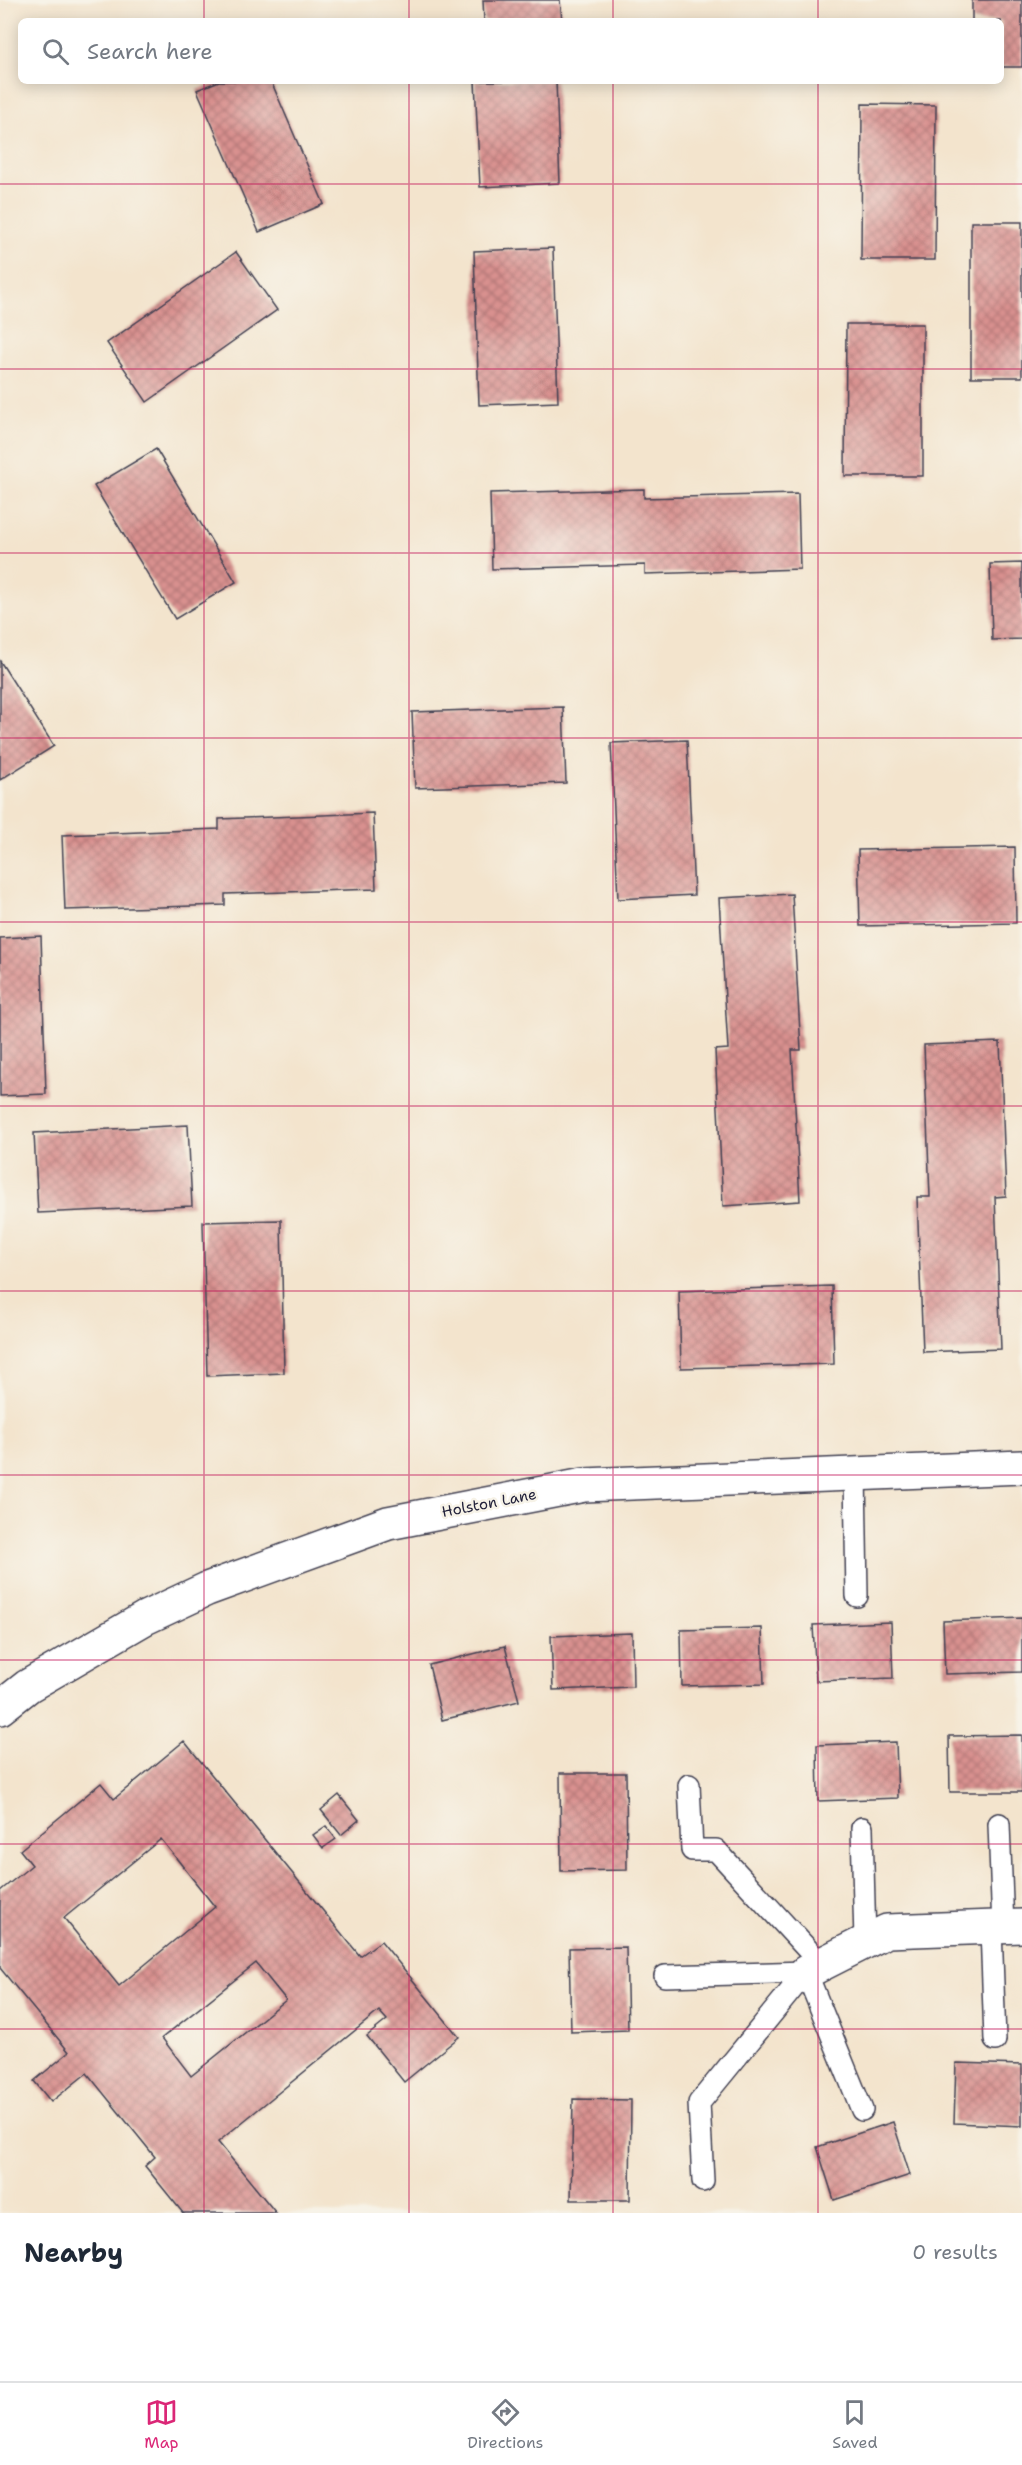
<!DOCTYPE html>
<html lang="en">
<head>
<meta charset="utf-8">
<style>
  :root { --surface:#fff; --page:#f6f6f7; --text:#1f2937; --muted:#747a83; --line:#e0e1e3; --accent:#db2777 }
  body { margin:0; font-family:"Shantell Sans",sans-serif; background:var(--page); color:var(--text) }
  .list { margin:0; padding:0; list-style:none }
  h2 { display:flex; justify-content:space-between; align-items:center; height:78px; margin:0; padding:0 24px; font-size:26px }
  h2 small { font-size:20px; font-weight:400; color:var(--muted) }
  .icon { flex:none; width:33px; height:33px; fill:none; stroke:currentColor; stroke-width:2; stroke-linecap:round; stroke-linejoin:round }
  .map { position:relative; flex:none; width:1022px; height:2213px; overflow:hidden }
  .search { position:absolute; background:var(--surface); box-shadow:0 3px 15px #0003; left:18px; right:18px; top:18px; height:66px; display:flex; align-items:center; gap:15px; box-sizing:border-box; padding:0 21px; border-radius:9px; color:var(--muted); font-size:22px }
  .sheet { height:168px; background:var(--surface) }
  nav { display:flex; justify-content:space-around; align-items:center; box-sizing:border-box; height:84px; border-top:2px solid var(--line); background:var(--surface); font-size:16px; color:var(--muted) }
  nav a { display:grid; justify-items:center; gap:3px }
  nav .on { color:var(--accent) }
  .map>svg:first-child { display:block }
</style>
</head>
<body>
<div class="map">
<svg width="1022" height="2213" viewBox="0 0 1022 2213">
  <defs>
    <pattern id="building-cross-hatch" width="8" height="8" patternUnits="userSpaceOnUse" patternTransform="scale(1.5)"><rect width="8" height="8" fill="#d9918f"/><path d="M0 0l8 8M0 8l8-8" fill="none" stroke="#b07676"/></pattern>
  </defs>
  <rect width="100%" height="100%" fill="#f7f3e8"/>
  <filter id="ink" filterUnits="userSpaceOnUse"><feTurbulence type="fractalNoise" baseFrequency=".0167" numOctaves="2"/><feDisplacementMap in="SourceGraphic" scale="12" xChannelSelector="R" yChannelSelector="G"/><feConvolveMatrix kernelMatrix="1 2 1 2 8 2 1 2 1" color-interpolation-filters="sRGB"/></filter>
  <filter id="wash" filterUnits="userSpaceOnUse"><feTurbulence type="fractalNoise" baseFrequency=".008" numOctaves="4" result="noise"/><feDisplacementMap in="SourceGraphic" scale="24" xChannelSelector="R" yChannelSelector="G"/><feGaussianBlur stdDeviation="1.35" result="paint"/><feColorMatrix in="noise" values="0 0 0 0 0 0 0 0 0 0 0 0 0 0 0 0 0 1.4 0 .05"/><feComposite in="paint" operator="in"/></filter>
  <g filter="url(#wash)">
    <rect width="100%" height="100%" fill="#f3e4cd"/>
    <g id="blocks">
      <!-- building -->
      <g fill="url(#building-cross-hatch)" fill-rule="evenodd">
        <polygon points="483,0 560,0 562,21 484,21"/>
        <polygon points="972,0 1022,0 1022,67 1001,67 1001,21 972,21"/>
        <polygon points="219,81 271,81 324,204 259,232 197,90"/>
        <polygon points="475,81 556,81 560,183 480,187"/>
        <polygon points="862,104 936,105 935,260 861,260"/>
        <rect x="971" y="222" width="51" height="155"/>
        <polygon points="553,248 558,402 479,405 474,251"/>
        <polygon points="236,252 277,310 147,402 107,343"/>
        <polygon points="846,324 923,324 923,476 845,476"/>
        <polygon points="156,449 236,582 175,619 94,486"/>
        <polygon points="644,489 644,498 798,494 800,569 645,574 645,565 492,569 490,493"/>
        <polygon points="1022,563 1022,639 992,640 990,564"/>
        <polygon points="0,661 54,746 0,780"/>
        <polygon points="563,707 566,783 415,788 412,712"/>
        <polygon points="687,740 694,895 618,899 611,743"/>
        <polygon points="373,813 376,889 225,894 225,905 65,910 62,835 219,829 219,819"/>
        <polygon points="1015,847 1016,923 860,926 858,850"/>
        <polygon points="792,894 801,1050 792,1050 800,1201 723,1206 715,1050 728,1049 719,898"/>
        <polygon points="41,936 46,1094 0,1096 0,938"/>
        <polygon points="1000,1042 1006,1196 995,1197 1001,1349 923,1352 917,1197 930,1197 924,1045"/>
        <polygon points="188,1125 192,1206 38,1213 34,1133"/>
        <polygon points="281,1220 284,1373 207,1376 203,1222"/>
        <polygon points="832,1286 834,1364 681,1368 679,1291"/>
        <polygon points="1022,1618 1022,1672 945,1674 943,1621"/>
        <polygon points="891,1622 893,1678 816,1681 813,1625"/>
        <polygon points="762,1628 764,1684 682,1686 681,1630"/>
        <polygon points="632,1633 633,1687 553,1690 551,1636"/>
        <polygon points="505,1646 519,1701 442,1720 429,1665"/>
        <polygon points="1022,1735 1022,1792 950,1792 949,1736"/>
        <path d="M184,1741l176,215 21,-15 78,96 -55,45 -37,-46 20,-16 -8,-9 -161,131 58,71h-93l-38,-47 10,-9 -68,-84 -36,29 -17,-21 35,-29 -69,-84v-77l32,-26 -12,-15 81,-67 13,16zM161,1839l54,68 -96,79 -55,-68zM256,1963l30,37 -95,76 -29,-38z"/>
        <polygon points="896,1742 898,1798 818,1801 817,1745"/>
        <polygon points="560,1773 626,1773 627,1870 561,1871"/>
        <polygon points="339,1795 359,1820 341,1835 321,1810"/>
        <polygon points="326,1826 336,1839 323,1848 313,1835"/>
        <polygon points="626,1947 628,2030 571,2032 569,1948"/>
        <polygon points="956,2063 1022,2065 1022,2126 954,2123"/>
        <polygon points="573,2099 631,2100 630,2200 571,2200"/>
        <polygon points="893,2122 910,2175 834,2200 817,2147"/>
      </g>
    </g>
  </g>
  <g filter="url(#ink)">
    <use href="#blocks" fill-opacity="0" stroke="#413f51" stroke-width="1.5"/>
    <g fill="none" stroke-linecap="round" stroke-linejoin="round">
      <!-- service casing -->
      <g stroke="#413f51" stroke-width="24">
        <g id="service">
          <polyline points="855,1473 857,1596"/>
          <polyline points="689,1785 692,1850 716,1850 821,1964"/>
          <polyline points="999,1824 1003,1928"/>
          <polyline points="862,1828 865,1941"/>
          <polyline points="991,1928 995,2040"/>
          <polyline points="806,1972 862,2110"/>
          <polyline points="665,1976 806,1972"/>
          <polyline points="703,2181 699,2103 806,1972"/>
        </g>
      </g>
      <!-- minor casing -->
      <g stroke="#413f51" stroke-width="36">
        <g id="minor">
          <polyline points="0,1708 28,1686 145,1618 207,1589 388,1523 584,1485 1022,1467"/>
          <polyline points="806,1972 887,1931 1022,1926"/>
        </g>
      </g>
      <!-- service -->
      <use href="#service" stroke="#fff" stroke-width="21"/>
      <!-- minor -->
      <use href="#minor" stroke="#fff" stroke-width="33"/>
    </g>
  </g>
  <!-- grid -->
  <path fill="none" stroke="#c2185b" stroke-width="1.5" stroke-opacity="0.55" d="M204,0v21M409,0v21M613,0v21M818,0v21M204,81v2132M409,81v2132M613,81v2132M818,81v2132M0,184h1022M0,369h1022M0,553h1022M0,738h1022M0,922h1022M0,1106h1022M0,1291h1022M0,1475h1022M0,1660h1022M0,1844h1022M0,2029h1022"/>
  <g text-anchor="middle" stroke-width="5" stroke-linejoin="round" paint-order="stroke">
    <!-- street labels -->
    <g font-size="15" fill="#22223b" stroke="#f7f3e8">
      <text transform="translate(489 1503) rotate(-11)" y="5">Holston Lane</text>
    </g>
  </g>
</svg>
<div class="search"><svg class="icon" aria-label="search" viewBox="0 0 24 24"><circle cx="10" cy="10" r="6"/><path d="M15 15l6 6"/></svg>Search here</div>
</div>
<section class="sheet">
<h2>Nearby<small>0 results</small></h2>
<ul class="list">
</ul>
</section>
<nav>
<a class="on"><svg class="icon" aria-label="map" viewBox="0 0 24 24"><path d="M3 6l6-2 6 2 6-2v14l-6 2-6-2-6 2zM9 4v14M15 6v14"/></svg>Map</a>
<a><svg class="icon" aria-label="directions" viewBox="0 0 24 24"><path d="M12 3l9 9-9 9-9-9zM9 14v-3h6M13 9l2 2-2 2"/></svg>Directions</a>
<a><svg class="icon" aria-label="saved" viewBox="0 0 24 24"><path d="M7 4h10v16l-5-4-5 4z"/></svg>Saved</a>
</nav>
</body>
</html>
